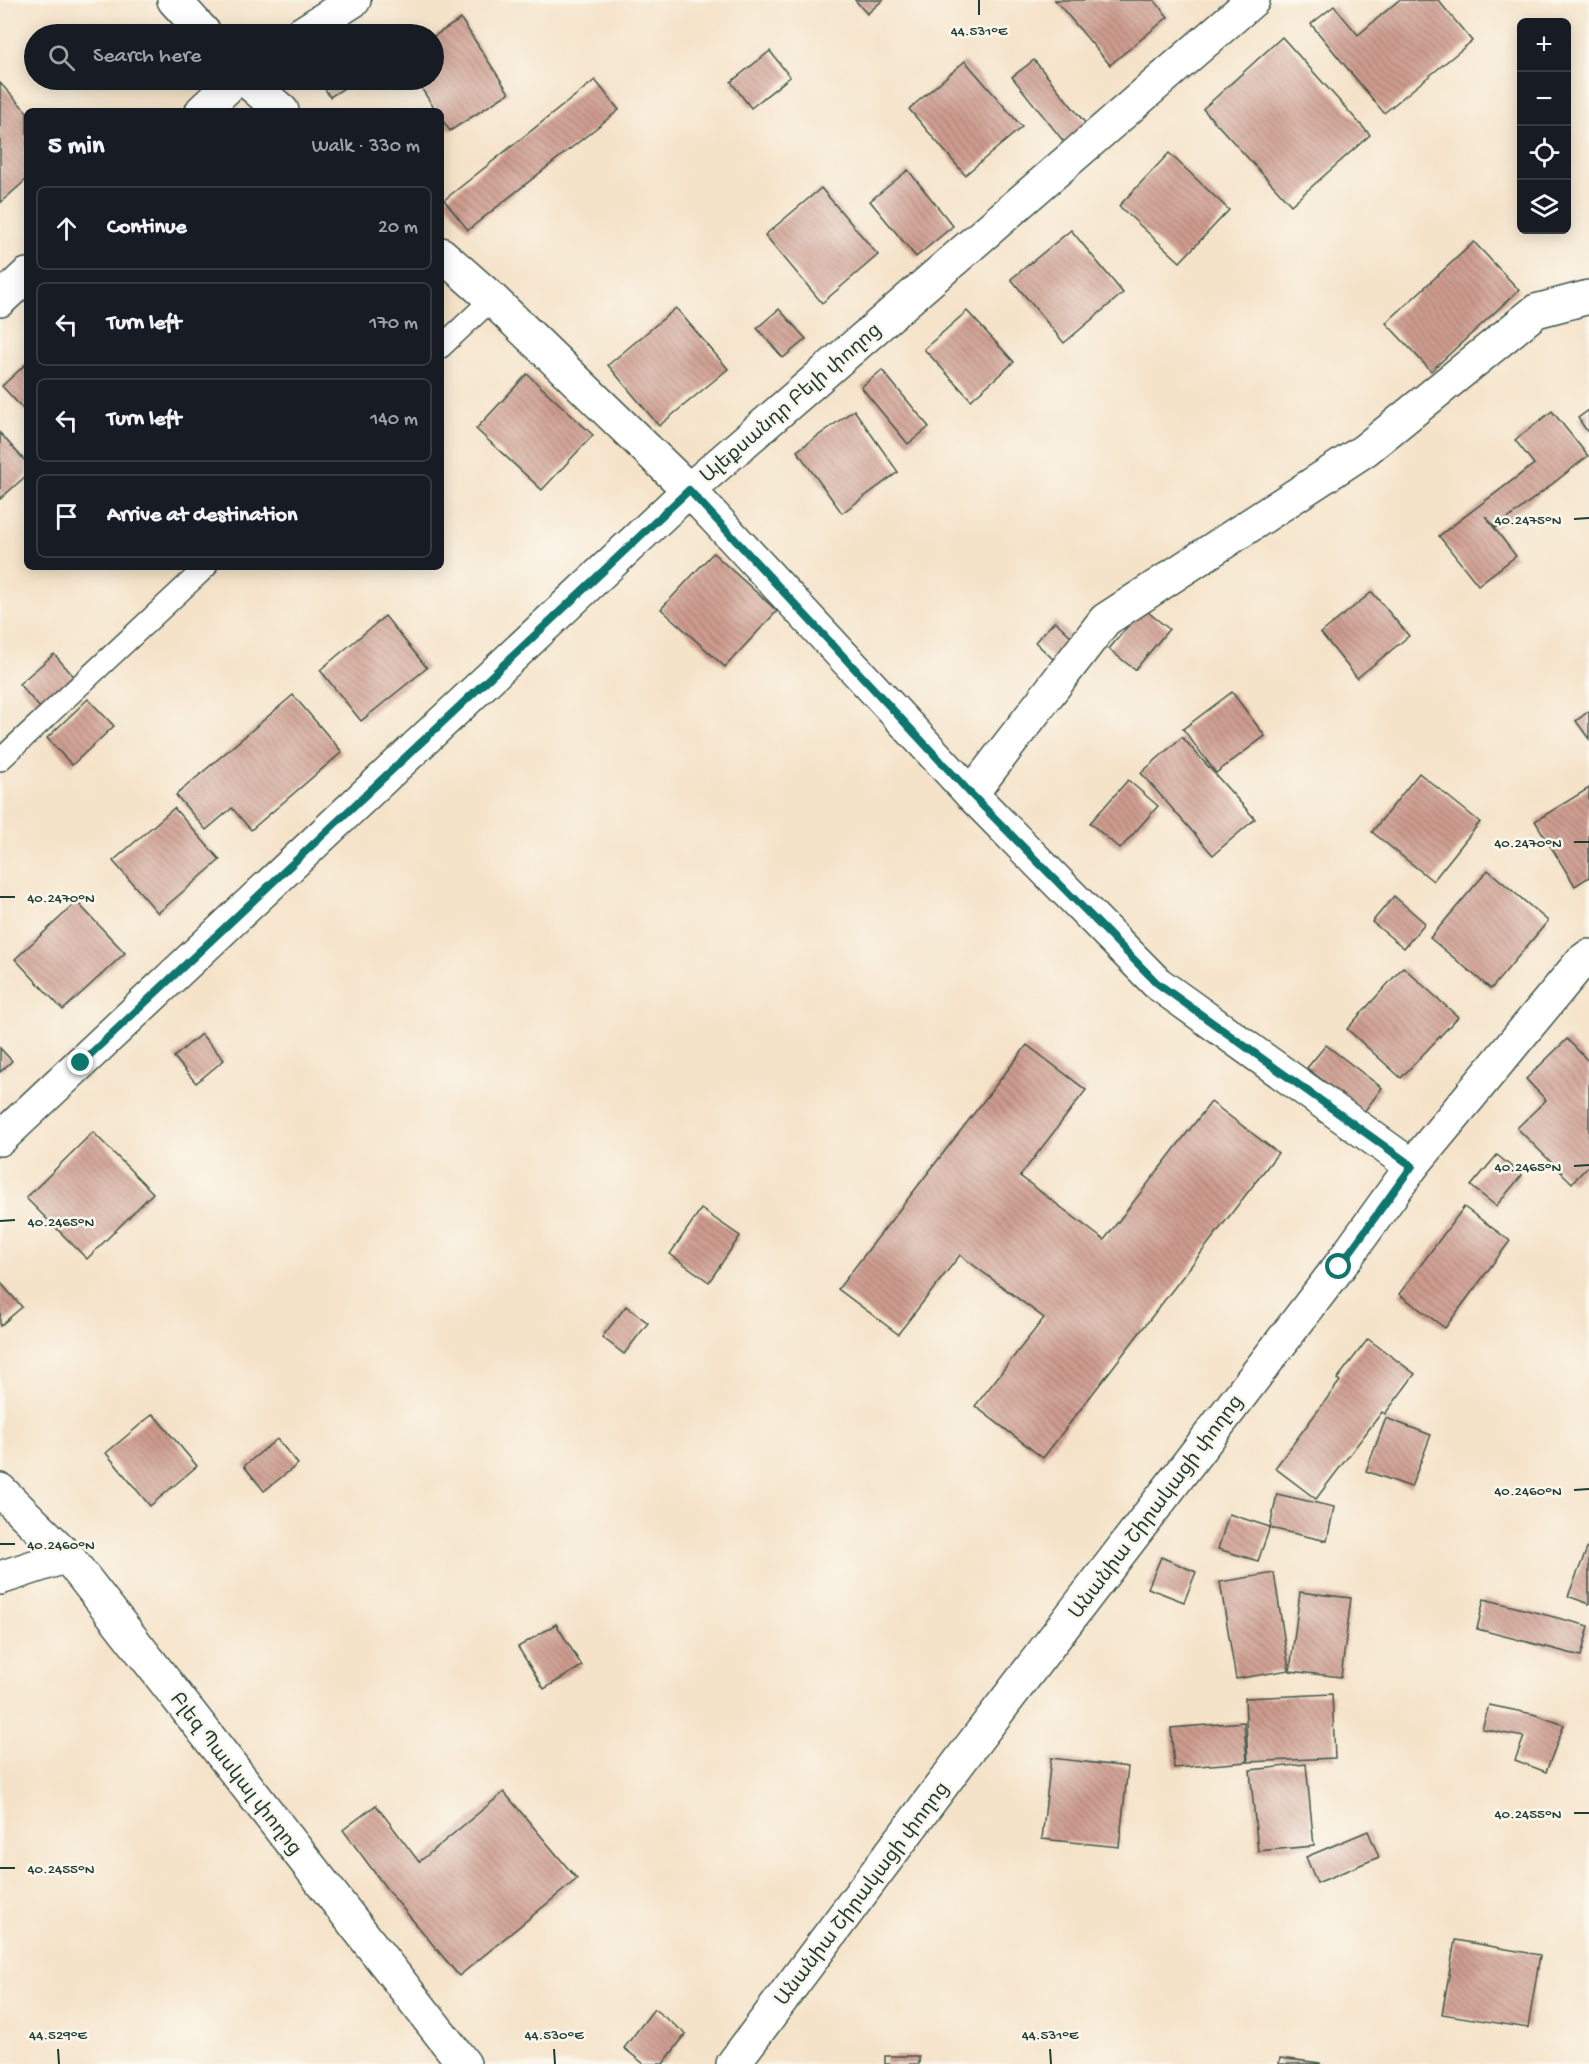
<!DOCTYPE html>
<html lang="en">
<head>
<meta charset="utf-8">
<style>
  :root { --surface:#171b24; --page:#20242c; --text:#f1f3f6; --muted:#9ea1a6; --line:#363941 }
  body { margin:0; font-family:"Gochi Hand","Noto Sans Armenian",sans-serif; background:var(--page); color:var(--text) }
  .controls { position:absolute; right:18px; top:18px; display:grid; overflow:hidden; border-radius:9px; box-shadow:0 3px 15px #0003 }
  .controls button { width:54px; height:54px; display:grid; place-items:center; padding:0; border:0; border-bottom:2px solid var(--line); background:var(--surface); color:var(--text); font:30px sans-serif }
  .stop { position:absolute; width:18px; height:18px; margin:-14px; border:4px solid #0f766e; border-radius:50%; background:#fff }
  .stop.end { background:#0f766e; border-color:#fff; box-shadow:0 2px 6px #0008 }
  .list { margin:0; padding:0; list-style:none }
  h2 { display:flex; justify-content:space-between; align-items:center; height:78px; margin:0; padding:0 24px; font-size:26px }
  h2 small { font-size:20px; font-weight:400; color:var(--muted) }
  .list li { display:grid; grid-template-columns:39px 1fr auto; gap:18px; align-items:center; box-sizing:border-box; height:84px; margin:0 12px 12px; padding:0 12px; border:2px solid var(--line); border-radius:9px }
  .list b { display:block; font-size:22px; white-space:nowrap }
  .list em { font-size:20px; font-style:normal; color:var(--muted) }
  .icon { flex:none; width:33px; height:33px; fill:none; stroke:currentColor; stroke-width:2; stroke-linecap:round; stroke-linejoin:round }
  .map { position:relative; flex:none; width:1589px; height:2064px; overflow:hidden }
  .search { position:absolute; background:var(--surface); box-shadow:0 3px 15px #0003; left:24px; top:24px; width:420px; height:66px; display:flex; align-items:center; gap:15px; box-sizing:border-box; padding:0 21px; border-radius:33px; color:var(--muted); font-size:22px }
  .panel { position:absolute; background:var(--surface); box-shadow:0 3px 15px #0003; left:24px; top:108px; width:420px; height:462px; border-radius:9px }
  .map>svg:first-child { display:block }
</style>
</head>
<body>
<div class="map">
<svg width="1589" height="2064" viewBox="0 0 1589 2064">
  <defs>
    <pattern id="building-back-hatch" width="6" height="6" patternUnits="userSpaceOnUse" patternTransform="scale(1.5)"><rect width="6" height="6" fill="#ce9c8e"/><path d="M-1 5l2 2M0 0l6 6M5-1l2 2" fill="none" stroke="#a78075"/></pattern>
  </defs>
  <rect width="100%" height="100%" fill="#fbf7ec"/>
  <filter id="ink" filterUnits="userSpaceOnUse"><feTurbulence type="fractalNoise" baseFrequency=".0167" numOctaves="2"/><feDisplacementMap in="SourceGraphic" scale="12" xChannelSelector="R" yChannelSelector="G"/><feConvolveMatrix kernelMatrix="1 2 1 2 8 2 1 2 1" color-interpolation-filters="sRGB"/></filter>
  <filter id="wash" filterUnits="userSpaceOnUse"><feTurbulence type="fractalNoise" baseFrequency=".008" numOctaves="4" result="noise"/><feDisplacementMap in="SourceGraphic" scale="24" xChannelSelector="R" yChannelSelector="G"/><feGaussianBlur stdDeviation="1.35" result="paint"/><feColorMatrix in="noise" values="0 0 0 0 0 0 0 0 0 0 0 0 0 0 0 0 0 1.4 0 .05"/><feComposite in="paint" operator="in"/></filter>
  <g filter="url(#wash)">
    <rect width="100%" height="100%" fill="#f5e3c9"/>
    <g id="blocks">
      <!-- building -->
      <g fill="url(#building-back-hatch)">
        <polygon points="855,0 883,0 867,14"/>
        <polygon points="1055,0 1154,0 1168,17 1110,65"/>
        <polygon points="1399,0 1438,0 1472,41 1384,113 1311,24 1334,6 1358,35"/>
        <polygon points="461,19 509,93 450,131 441,118 441,111 436,111 416,80 434,80 434,36"/>
        <polygon points="1282,37 1370,135 1291,205 1203,109"/>
        <polygon points="770,51 790,77 751,108 731,82"/>
        <polygon points="1034,60 1086,124 1064,142 1012,77"/>
        <polygon points="965,61 1022,127 965,175 909,109"/>
        <polygon points="319,80 357,80 330,97"/>
        <polygon points="595,80 619,110 468,230 444,200"/>
        <polygon points="0,83 27,112 27,179 0,203"/>
        <polygon points="1169,153 1229,210 1180,262 1119,206"/>
        <polygon points="908,170 953,226 916,257 870,201"/>
        <polygon points="821,188 878,255 822,303 765,235"/>
        <polygon points="1071,230 1123,293 1064,343 1011,279"/>
        <polygon points="1474,242 1519,290 1431,371 1386,323"/>
        <polygon points="676,308 728,369 659,426 608,365"/>
        <polygon points="779,309 806,339 783,358 757,328"/>
        <polygon points="967,311 1014,362 971,400 924,349"/>
        <polygon points="27,363 27,413 2,386"/>
        <polygon points="882,370 929,427 908,444 861,387"/>
        <polygon points="527,374 593,435 542,490 476,429"/>
        <polygon points="854,410 898,472 842,513 797,451"/>
        <polygon points="1589,410 1589,434 1578,418"/>
        <polygon points="1552,411 1588,456 1496,528 1485,516 1516,556 1478,585 1439,536 1534,464 1515,440"/>
        <polygon points="0,433 27,463 27,475 0,499"/>
        <polygon points="713,553 777,611 725,667 661,609"/>
        <polygon points="1372,592 1409,636 1357,678 1321,633"/>
        <polygon points="1143,608 1169,629 1135,670 1109,649"/>
        <polygon points="385,616 427,668 361,721 320,670"/>
        <polygon points="1055,621 1075,640 1055,661 1035,642"/>
        <polygon points="54,654 76,679 41,709 19,684"/>
        <polygon points="1232,692 1265,736 1216,773 1183,729"/>
        <polygon points="293,695 342,752 251,830 232,808 206,830 176,795"/>
        <polygon points="88,699 114,726 72,765 47,738"/>
        <polygon points="1589,711 1589,739 1576,721"/>
        <polygon points="1182,737 1255,819 1213,855 1141,773"/>
        <polygon points="1419,773 1480,822 1433,881 1372,832"/>
        <polygon points="1128,780 1158,806 1120,849 1090,823"/>
        <polygon points="1589,788 1589,877 1575,886 1535,821"/>
        <polygon points="174,808 220,860 158,913 113,861"/>
        <polygon points="1488,870 1548,921 1491,989 1430,938"/>
        <polygon points="1394,896 1425,923 1404,948 1372,922"/>
        <polygon points="77,902 125,953 63,1010 15,959"/>
        <polygon points="1403,967 1458,1017 1401,1078 1347,1029"/>
        <polygon points="201,1034 224,1060 196,1083 174,1057"/>
        <polygon points="1567,1039 1589,1062 1589,1165 1572,1183 1517,1128 1546,1100 1526,1079"/>
        <polygon points="1027,1045 1086,1090 1020,1176 1104,1240 1211,1102 1278,1153 1043,1458 975,1406 1044,1318 960,1255 898,1334 838,1289"/>
        <polygon points="1326,1045 1382,1088 1364,1112 1307,1068"/>
        <polygon points="0,1048 12,1061 0,1072"/>
        <polygon points="93,1132 153,1193 87,1259 26,1198"/>
        <polygon points="1497,1155 1522,1175 1496,1206 1471,1186"/>
        <polygon points="1464,1207 1510,1241 1445,1328 1399,1294"/>
        <polygon points="701,1209 740,1236 709,1282 670,1254"/>
        <polygon points="0,1282 22,1307 0,1326"/>
        <polygon points="626,1306 648,1323 624,1354 602,1337"/>
        <polygon points="1368,1339 1415,1374 1385,1414 1382,1412 1316,1499 1275,1468 1340,1381 1337,1379"/>
        <polygon points="153,1414 197,1466 150,1506 106,1453"/>
        <polygon points="1386,1418 1431,1435 1411,1487 1366,1471"/>
        <polygon points="277,1439 298,1464 264,1491 244,1466"/>
        <polygon points="1277,1494 1334,1507 1327,1541 1270,1528"/>
        <polygon points="1229,1514 1270,1527 1258,1561 1218,1549"/>
        <polygon points="1589,1544 1589,1604 1568,1596"/>
        <polygon points="1161,1557 1196,1572 1184,1602 1148,1588"/>
        <polygon points="1274,1573 1289,1670 1236,1679 1220,1582"/>
        <polygon points="1300,1592 1351,1598 1341,1677 1290,1671"/>
        <polygon points="1484,1599 1589,1626 1581,1656 1477,1629"/>
        <polygon points="556,1624 582,1666 544,1689 518,1647"/>
        <polygon points="1332,1694 1335,1758 1248,1762 1245,1698"/>
        <polygon points="1489,1705 1533,1714 1564,1725 1546,1772 1515,1760 1524,1737 1482,1729"/>
        <polygon points="1244,1722 1247,1762 1174,1768 1171,1728"/>
        <polygon points="1051,1758 1128,1767 1119,1847 1042,1839"/>
        <polygon points="1306,1764 1314,1846 1258,1851 1250,1770"/>
        <polygon points="504,1792 577,1879 459,1976 386,1888 343,1830 376,1805 419,1862"/>
        <polygon points="1368,1831 1379,1857 1317,1883 1306,1857"/>
        <polygon points="1455,1940 1540,1955 1528,2028 1442,2014"/>
        <polygon points="654,2009 686,2034 663,2064 644,2064 624,2048"/>
        <rect x="885" y="2056" width="34" height="8"/>
        <polygon points="1280,2058 1320,2063 1320,2064 1279,2064"/>
      </g>
    </g>
  </g>
  <g filter="url(#ink)">
    <use href="#blocks" fill-opacity="0" stroke="#3f564a" stroke-width="1.5"/>
    <g fill="none" stroke-linecap="round" stroke-linejoin="round">
      <!-- service casing -->
      <g stroke="#3f564a" stroke-width="24">
        <g id="service">
          <polyline points="441,347 492,299"/>
          <polyline points="0,760 206,567"/>
        </g>
      </g>
      <!-- minor casing -->
      <g stroke="#3f564a" stroke-width="36">
        <g id="minor">
          <polyline points="174,0 205,34"/>
          <polyline points="301,34 354,0"/>
          <polyline points="246,80 282,111"/>
          <polyline points="202,111 235,80"/>
          <polyline points="441,254 492,299 689,490 971,794 1157,983 1412,1166"/>
          <polyline points="0,300 27,275"/>
          <polyline points="971,794 1105,620 1365,450 1536,311 1589,297"/>
          <polyline points="0,1139 689,490 1253,0"/>
          <polyline points="0,1490 67,1556 464,2064"/>
          <polyline points="0,1578 67,1556"/>
        </g>
      </g>
      <!-- secondary casing -->
      <g stroke="#3f564a" stroke-width="36">
        <polyline id="secondary" points="733,2064 966,1753 1339,1267 1412,1166 1581,962 1589,956"/>
      </g>
      <!-- service -->
      <use href="#service" stroke="#fff" stroke-width="21"/>
      <!-- minor -->
      <use href="#minor" stroke="#fff" stroke-width="33"/>
      <!-- secondary -->
      <use href="#secondary" stroke="#fff" stroke-width="33"/>
    </g>
  </g>
  <g fill="none" stroke-linecap="round" stroke-linejoin="round" filter="url(#ink)">
    <!-- route -->
    <polyline stroke="#0f766e" stroke-width="8" points="81,1063 689,490 971,794 1157,983 1412,1166 1339,1267"/>
  </g>
  <!-- ticks -->
  <path fill="none" stroke="#1f3d34" stroke-width="2" d="M979,0v15M1574,519l15,-1M1574,842h15M0,897h15M1574,1166l15,-1M0,1221l15,-1M1574,1490l15,-1M0,1544h15M1574,1813h15M0,1868h15M58,2049l1,15M554,2049l1,15M1050,2049l1,15"/>
  <g text-anchor="middle" stroke-width="5" stroke-linejoin="round" paint-order="stroke">
    <!-- street labels -->
    <g font-size="20" fill="#1f3d34" stroke="#fbf7ec">
      <text transform="translate(790 402) rotate(-41)" y="7">Ալեքսանդր Բելի փողոց</text>
      <text transform="translate(1155 1506) rotate(-53)" y="7">Անանիա Շիրակացի փողոց</text>
      <text transform="translate(237 1773) rotate(52)" y="7">Բլեզ Պասկալ փողոց</text>
      <text transform="translate(861 1893) rotate(-53)" y="7">Անանիա Շիրակացի փողոց</text>
    </g>
  </g>
  <g font-size="15" text-anchor="middle" fill="#1f3d34" stroke="#fbf7ec" stroke-width="5" stroke-linejoin="round" paint-order="stroke">
    <text x="979" y="35">44.531°E</text>
    <text x="1528" y="524">40.2475°N</text>
    <text x="1528" y="847">40.2470°N</text>
    <text x="61" y="902">40.2470°N</text>
    <text x="1528" y="1171">40.2465°N</text>
    <text x="61" y="1226">40.2465°N</text>
    <text x="1528" y="1495">40.2460°N</text>
    <text x="61" y="1549">40.2460°N</text>
    <text x="1528" y="1818">40.2455°N</text>
    <text x="61" y="1873">40.2455°N</text>
    <text x="58" y="2039">44.529°E</text>
    <text x="554" y="2039">44.530°E</text>
    <text x="1050" y="2039">44.531°E</text>
  </g>
</svg>
<div class="controls">
<button>+</button>
<button>−</button>
<button><svg class="icon" aria-label="locate" viewBox="0 0 24 24"><circle cx="12" cy="12" r="6"/><path d="M12 2v4M12 18v4M2 12h4M18 12h4"/></svg></button>
<button><svg class="icon" aria-label="layers" viewBox="0 0 24 24"><path d="M12 4l9 5-9 5-9-5zM3 14l9 5 9-5"/></svg></button>
</div>
<div class="stop" style="left:1339px;top:1267px"></div>
<div class="stop end" style="left:81px;top:1063px"></div>
<div class="search"><svg class="icon" aria-label="search" viewBox="0 0 24 24"><circle cx="10" cy="10" r="6"/><path d="M15 15l6 6"/></svg>Search here</div>
<section class="panel">
<h2>5 min<small>Walk · 330 m</small></h2>
<ul class="list">
<li><svg class="icon" aria-label="ahead" viewBox="0 0 24 24"><path d="M12 20V5M6 11l6-6 6 6"/></svg><div><b>Continue</b></div><em>20 m</em></li>
<li><svg class="icon" aria-label="left" viewBox="0 0 24 24"><path d="M17 20v-9H6M10 6l-5 5 5 5"/></svg><div><b>Turn left</b></div><em>170 m</em></li>
<li><svg class="icon" aria-label="left" viewBox="0 0 24 24"><path d="M17 20v-9H6M10 6l-5 5 5 5"/></svg><div><b>Turn left</b></div><em>140 m</em></li>
<li><svg class="icon" aria-label="arrive" viewBox="0 0 24 24"><path d="M6 21V4h12l-3 4 3 4H6"/></svg><div><b>Arrive at destination</b></div></li>
</ul>
</section>
</div>
</body>
</html>
